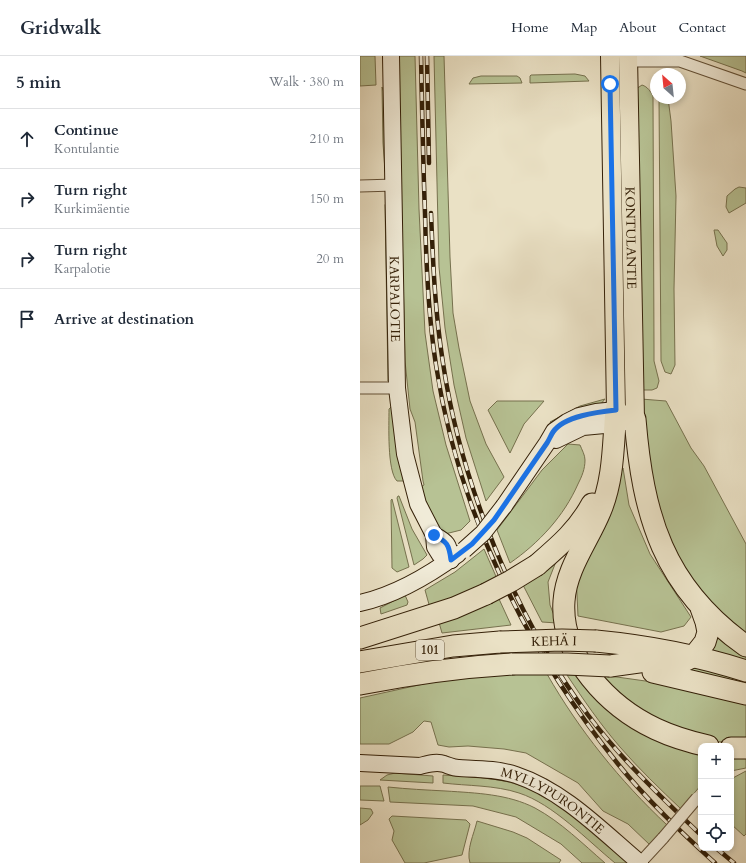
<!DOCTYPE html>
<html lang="en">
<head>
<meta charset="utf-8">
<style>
  :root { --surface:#fff; --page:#f6f6f7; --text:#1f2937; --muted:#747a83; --line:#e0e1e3 }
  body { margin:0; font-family:Cardo,serif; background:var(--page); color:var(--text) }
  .controls { position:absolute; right:12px; bottom:12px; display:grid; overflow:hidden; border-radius:8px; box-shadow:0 2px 6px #0003 }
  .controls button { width:36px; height:36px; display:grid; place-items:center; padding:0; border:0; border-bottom:1px solid var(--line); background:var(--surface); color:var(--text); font:20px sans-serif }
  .compass { position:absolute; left:290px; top:12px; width:36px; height:36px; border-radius:50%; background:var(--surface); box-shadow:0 2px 6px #0003; rotate:333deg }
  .stop { position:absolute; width:12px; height:12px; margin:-9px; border:3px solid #1a73e8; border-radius:50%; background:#fff }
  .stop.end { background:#1a73e8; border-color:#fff; box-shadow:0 1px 4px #0008 }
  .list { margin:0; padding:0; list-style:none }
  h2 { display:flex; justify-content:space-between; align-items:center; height:52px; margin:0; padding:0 16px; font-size:17px }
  h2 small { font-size:13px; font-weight:400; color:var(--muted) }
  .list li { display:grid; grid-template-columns:26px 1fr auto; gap:12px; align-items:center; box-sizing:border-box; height:60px; padding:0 16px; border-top:1px solid var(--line) }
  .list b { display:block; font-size:15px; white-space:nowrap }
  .list p { margin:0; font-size:13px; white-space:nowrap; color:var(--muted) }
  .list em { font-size:13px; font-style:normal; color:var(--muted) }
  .icon { flex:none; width:22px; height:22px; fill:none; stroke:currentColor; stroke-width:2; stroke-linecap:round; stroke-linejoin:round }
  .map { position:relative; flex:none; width:386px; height:807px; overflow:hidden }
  header { display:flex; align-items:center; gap:24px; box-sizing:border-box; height:56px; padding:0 20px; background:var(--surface); border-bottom:1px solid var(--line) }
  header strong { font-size:19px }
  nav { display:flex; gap:22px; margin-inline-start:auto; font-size:14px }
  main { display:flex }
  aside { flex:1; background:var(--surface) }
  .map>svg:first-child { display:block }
</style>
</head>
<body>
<header>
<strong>Gridwalk</strong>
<nav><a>Home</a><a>Map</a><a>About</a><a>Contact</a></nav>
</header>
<main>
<aside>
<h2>5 min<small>Walk · 380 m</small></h2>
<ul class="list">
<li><svg class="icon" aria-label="ahead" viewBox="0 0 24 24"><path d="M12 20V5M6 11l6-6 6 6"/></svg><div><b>Continue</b><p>Kontulantie</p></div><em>210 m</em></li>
<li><svg class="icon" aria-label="right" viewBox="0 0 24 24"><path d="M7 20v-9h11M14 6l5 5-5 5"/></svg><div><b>Turn right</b><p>Kurkimäentie</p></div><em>150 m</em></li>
<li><svg class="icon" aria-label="right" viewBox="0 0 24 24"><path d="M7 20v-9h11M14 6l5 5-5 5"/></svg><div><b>Turn right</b><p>Karpalotie</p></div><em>20 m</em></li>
<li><svg class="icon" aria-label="arrive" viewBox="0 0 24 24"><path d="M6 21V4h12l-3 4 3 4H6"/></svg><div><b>Arrive at destination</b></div></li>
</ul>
</aside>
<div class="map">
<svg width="386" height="807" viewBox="0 0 386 807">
  <rect width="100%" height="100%" fill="#eae1c5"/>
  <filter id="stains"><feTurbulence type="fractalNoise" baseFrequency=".005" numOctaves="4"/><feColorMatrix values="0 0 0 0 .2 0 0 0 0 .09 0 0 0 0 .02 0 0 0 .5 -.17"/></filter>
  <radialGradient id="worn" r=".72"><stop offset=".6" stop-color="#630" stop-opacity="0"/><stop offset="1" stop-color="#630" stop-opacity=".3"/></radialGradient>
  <!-- green -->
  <g fill="#b7c294" stroke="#76714e">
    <polygon points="0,0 15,0 16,29 0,30"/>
    <path d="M38,0h17l4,153 6,124 8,58 13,54 24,76 -9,9 -16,4c-13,-11 -19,-30 -26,-46l5,-3 -1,-4 -8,-59 -5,-13 -5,-48z"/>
    <polygon points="74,0 84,0 90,201 93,257 99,292 110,345 126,388 144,421 126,445 106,382 94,329 85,272 79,211"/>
    <polygon points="340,0 386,0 386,17 382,15"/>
    <polygon points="215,18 225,20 229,25 170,27 170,20 171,19"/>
    <polygon points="121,20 157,20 160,22 162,27 109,28 113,22"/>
    <path d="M282,29c6,2 8,6 11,11l1,253v12l5,20 -2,7 -5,2h-11l-5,-301z"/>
    <polygon points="22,31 25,40 27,119 25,115 23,87"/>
    <polygon points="299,42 308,42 311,65 316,140 314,233 315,309 311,318 305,316 301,305"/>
    <polygon points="379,131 386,132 386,147 369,157 366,151 367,140 375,133"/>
    <polygon points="28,142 32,319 28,325 25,149"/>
    <polygon points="354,174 358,174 367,187 367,194 363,200 357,190"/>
    <polygon points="245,343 240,349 192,370 190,366 220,350"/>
    <polygon points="281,343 306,345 331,392 344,410 386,488 386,582 334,533 295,452"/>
    <polygon points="137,345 184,345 164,368 150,397 128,354"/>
    <path d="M32,350l14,75h-9c-10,-10 -8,-56 -8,-72z"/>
    <path d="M208,388l12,1c2,5 5,10 5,15 0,9 -3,16 -7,24 -14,32 -39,59 -68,79l-13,-33 45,-60z"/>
    <polygon points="263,412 269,449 290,498 331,561 324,570 301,576 218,560 216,518"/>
    <polygon points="38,440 39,440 52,473 67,499 63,503 54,509 37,442"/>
    <polygon points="32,443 49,511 37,516 32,512 31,444"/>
    <polygon points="124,493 138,525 70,552 65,534 95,516"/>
    <polygon points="199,498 188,526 190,549 197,567 182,566 163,529"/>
    <polygon points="45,539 48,546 47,549 21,558 20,552"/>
    <polygon points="139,543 151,569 82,577 78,563"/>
    <polygon points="359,578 386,597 386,608 351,598"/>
    <polygon points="342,609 386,622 386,632 330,614"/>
    <path d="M159,618h28c32,56 73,107 120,151l-17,20 -22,-21 -25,-13 -25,-28 -52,-30 -22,-4 -36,-3 -19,1 -11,-2 -7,-23 -7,-1 -11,11 -24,12h-29v-46l95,-21z"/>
    <path d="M207,619h14l120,78v32l-20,24c-21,-20 -42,-40 -61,-62 -20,-23 -37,-48 -53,-72z"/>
    <polygon points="235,620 257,621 328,631 386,645 386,686 362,686 341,684 288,664"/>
    <polygon points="371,698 386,698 386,712 371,715"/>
    <polygon points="386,715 386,778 384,780 371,768 371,723"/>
    <polygon points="35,717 73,720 73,727 20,724 27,719"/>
    <path d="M83,719c24,2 50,2 73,9 37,11 86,54 115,79h-16c-28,-23 -62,-59 -96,-70 -24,-8 -52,-7 -76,-10z"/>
    <polygon points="0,730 20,730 24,745 0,744"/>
    <path d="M28,731c19,2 38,3 58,4 30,2 62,3 89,17 26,14 48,36 70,55h-23l-21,-19 -45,-27 -43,-11 -83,-4z"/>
    <polygon points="0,752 11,753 13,757 8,764 0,769"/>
    <polygon points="32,760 106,764 110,768 102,799 64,807 45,807 32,784 34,775 29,763"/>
    <path d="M117,765l36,11 14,6 34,22 -2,3h-89c-4,-13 4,-29 7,-42z"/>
  </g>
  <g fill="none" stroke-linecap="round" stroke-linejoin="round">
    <!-- street casing -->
    <g stroke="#625037" stroke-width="13">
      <g id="street">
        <polyline points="269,5 320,5 386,28"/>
        <polyline points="0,130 35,129"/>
        <polyline points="0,332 37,332"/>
        <polyline points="280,807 303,782"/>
      </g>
    </g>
    <!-- secondary casing -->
    <g stroke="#342008" stroke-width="18">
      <g id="secondary">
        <path id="s1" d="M31,0l6,332 8,66 13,50 16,31 1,12 5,8 11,5"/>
        <polyline points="196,384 223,371 255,368 265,366"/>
        <polyline points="144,450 187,387 194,375 207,366 219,360 236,356 256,354 266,359"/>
        <path d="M74,479c13,7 15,9 17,25"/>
        <path d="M0,547c36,-8 68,-27 98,-49"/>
        <path id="s2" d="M0,707l60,3c8,-2 16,-5 24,-2 6,2 9,4 15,4 19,1 39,1 57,7 48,16 86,56 124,88"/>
      </g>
    </g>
    <!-- primary casing -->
    <g stroke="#342008" stroke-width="20">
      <g id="primary">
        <polyline points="250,0 256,354"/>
        <path id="s3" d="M268,0l7,363"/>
      </g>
    </g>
    <!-- highway casing -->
    <g stroke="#342008" stroke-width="23">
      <g id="highway">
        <path d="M256,354c-3,35 -2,69 -16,102 -12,29 -34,57 -36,89 -4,56 45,106 92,128 17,8 34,13 52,17"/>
        <path d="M275,363c8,97 28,168 111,227"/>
        <path d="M177,509c22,-19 41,-35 55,-61"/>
        <polyline points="0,582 94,552 126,538"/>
        <path d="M236,585c52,5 100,14 150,30"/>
        <polyline points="0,606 93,590 140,586"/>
        <polyline points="250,610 286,605 318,608 334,600 345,586 348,576 346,566 341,552"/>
        <polyline points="293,616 386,638"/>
        <path d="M0,628c50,-10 101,-17 152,-20"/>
        <polyline points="371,692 386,692"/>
      </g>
    </g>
    <!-- street -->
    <use href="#street" stroke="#f1ecd9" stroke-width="11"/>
    <!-- secondary -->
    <use href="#secondary" stroke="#f1ecd9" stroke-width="16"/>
    <!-- primary -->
    <use href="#primary" stroke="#eae1c5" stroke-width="18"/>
    <!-- highway -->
    <use href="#highway" stroke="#eae1c5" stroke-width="21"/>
    <!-- rail casing -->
    <g stroke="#342008" stroke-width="4.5">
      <g id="rail">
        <path d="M61,0c1,52 2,105 4,157 1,51 3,101 11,152 22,146 90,285 182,399 29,36 63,68 97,99"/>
        <polyline points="67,0 69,107"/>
        <path d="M71,157c2,50 4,100 12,150 18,121 72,254 145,352 33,44 73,82 113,120"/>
        <polyline points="356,792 374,807"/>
      </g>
    </g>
    <!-- rail -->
    <use href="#rail" stroke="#f1ecd9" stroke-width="3" stroke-dasharray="9" stroke-linecap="butt"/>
    <!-- street-bridge casing -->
    <g stroke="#625037" stroke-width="13" stroke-linecap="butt">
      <polyline id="street-bridge" points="303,782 337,742"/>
    </g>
    <!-- secondary-bridge casing -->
    <g stroke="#342008" stroke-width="18" stroke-linecap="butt">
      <polyline id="secondary-bridge" points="104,494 123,477 144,450"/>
    </g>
    <!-- highway-bridge casing -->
    <g stroke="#342008" stroke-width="23" stroke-linecap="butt">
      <g id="highway-bridge">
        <polyline points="126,538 151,525 177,509"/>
        <path id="s4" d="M140,586l62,-2 34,1"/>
        <polyline points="152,608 207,608 250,610"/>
      </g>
    </g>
    <!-- street-bridge -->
    <use href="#street-bridge" stroke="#f1ecd9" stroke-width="11"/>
    <!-- secondary-bridge -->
    <use href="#secondary-bridge" stroke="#f1ecd9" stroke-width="16"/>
    <!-- highway-bridge -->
    <use href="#highway-bridge" stroke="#eae1c5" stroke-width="21"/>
  </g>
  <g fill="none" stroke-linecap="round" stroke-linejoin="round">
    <!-- route -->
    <path stroke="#1a73e8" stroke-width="5" d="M74,479c13,7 15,9 17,25l21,-16 22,-24 53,-77c2,-3 4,-8 6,-11 11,-16 45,-20 63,-22l-6,-326"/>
  </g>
  <g text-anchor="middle" stroke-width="4" stroke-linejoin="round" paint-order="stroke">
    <!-- shield labels -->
    <rect fill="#f1ecd9" stroke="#6d5d47" stroke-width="1" x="56" y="584" width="28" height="20" rx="3"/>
    <g font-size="12" font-weight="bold" fill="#342008">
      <text x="70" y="598">101</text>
    </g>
    <!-- street labels -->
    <g font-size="13" fill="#342008" stroke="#f1ecd9">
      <text dy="5" stroke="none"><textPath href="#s3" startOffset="182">KONTULANTIE</textPath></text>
      <text dy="5" stroke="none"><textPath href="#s1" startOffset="243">KARPALOTIE</textPath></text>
      <text dy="5" stroke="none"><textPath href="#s4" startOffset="54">KEHÄ I</textPath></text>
      <text dy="5" stroke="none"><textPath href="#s2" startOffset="202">MYLLYPURONTIE</textPath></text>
    </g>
  </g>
  <rect width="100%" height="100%" filter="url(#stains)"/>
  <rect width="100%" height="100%" fill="url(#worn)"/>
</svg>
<div class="controls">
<button>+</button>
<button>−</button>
<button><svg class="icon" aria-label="locate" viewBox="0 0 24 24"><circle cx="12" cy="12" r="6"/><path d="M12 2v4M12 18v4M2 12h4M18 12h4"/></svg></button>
</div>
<svg class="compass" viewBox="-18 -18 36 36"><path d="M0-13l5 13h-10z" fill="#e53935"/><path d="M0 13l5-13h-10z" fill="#747a83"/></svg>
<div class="stop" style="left:250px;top:28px"></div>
<div class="stop end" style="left:74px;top:479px"></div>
</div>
</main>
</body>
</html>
